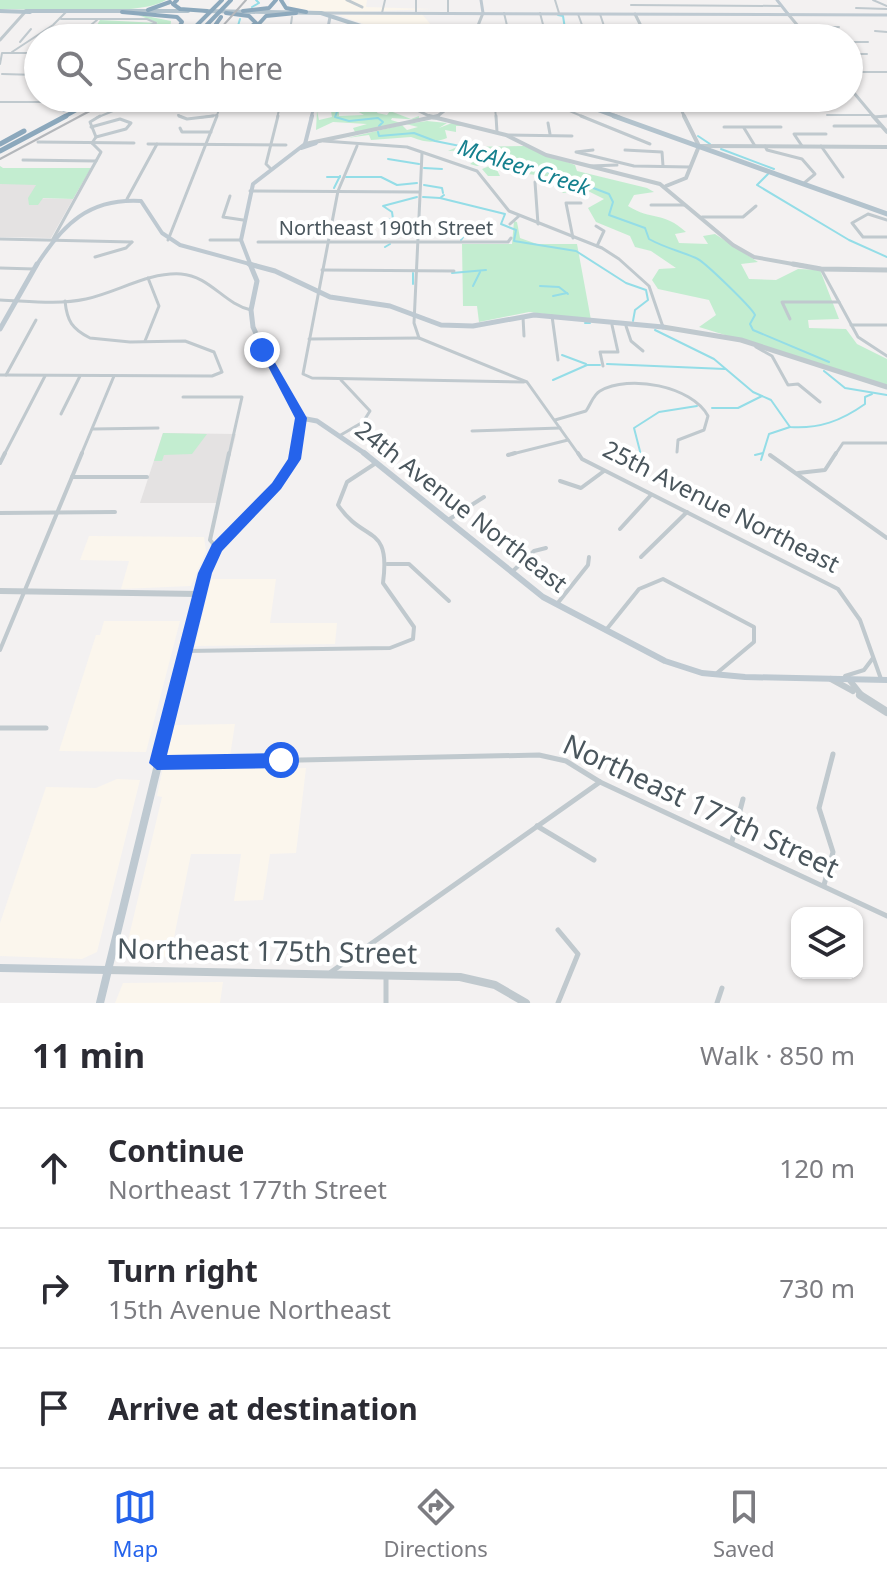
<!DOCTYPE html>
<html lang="en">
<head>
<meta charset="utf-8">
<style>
  :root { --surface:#fff; --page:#f7f7f7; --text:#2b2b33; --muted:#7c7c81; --line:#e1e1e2; --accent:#2563eb }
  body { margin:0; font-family:"Noto Sans",sans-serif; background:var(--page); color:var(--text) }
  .controls { position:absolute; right:24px; bottom:24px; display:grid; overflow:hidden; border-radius:16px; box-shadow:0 2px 6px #0004 }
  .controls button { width:72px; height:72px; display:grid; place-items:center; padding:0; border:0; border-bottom:2px solid var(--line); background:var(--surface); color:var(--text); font:40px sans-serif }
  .stop { position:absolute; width:24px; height:24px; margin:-18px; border:6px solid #2563eb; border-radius:50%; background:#fff }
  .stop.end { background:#2563eb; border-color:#fff; box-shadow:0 2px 8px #0008 }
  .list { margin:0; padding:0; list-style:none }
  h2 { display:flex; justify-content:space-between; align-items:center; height:104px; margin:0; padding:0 32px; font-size:34px }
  h2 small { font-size:26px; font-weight:400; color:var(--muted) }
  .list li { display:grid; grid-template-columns:52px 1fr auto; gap:24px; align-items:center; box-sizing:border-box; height:120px; padding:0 32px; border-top:2px solid var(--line) }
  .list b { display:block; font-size:30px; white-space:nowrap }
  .list p { margin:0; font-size:26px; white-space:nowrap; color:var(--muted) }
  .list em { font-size:26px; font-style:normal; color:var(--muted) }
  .icon { flex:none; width:44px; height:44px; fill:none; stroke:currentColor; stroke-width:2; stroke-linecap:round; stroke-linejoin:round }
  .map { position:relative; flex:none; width:887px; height:1003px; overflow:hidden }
  .search { position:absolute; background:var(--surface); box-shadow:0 2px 6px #0004; left:24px; right:24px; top:24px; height:88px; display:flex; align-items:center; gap:20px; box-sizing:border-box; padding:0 28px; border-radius:44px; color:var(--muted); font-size:30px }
  .sheet { height:464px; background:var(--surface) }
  nav { display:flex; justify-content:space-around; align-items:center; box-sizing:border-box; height:112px; border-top:2px solid var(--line); background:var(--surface); font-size:22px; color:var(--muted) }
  nav a { display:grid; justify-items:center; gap:4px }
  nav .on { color:var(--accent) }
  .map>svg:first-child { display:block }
</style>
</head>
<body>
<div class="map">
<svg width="887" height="1003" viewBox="0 0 887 1003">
  <rect width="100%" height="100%" fill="#f3f1f1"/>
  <!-- commercial -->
  <g fill="#fbf6ed">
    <polygon points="290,0 367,0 366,7 432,9 328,13 289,7"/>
    <polygon points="422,14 442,38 404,38 338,15"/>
    <polygon points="89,536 204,537 206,551 191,586 121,589 129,561 80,560"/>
    <polygon points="211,579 276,579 270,623 337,623 335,644 195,646"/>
    <polygon points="104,621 180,621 146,752 59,751 96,635 100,635"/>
    <polygon points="235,724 230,756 213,757 211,770 306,768 296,853 270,854 263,900 234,901 241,854 191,854 170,957 130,956 132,949 126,949 162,797 157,796 172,725"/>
    <polygon points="117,779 140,780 97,952 82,959 0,956 0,923 46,787 96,788"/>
    <polygon points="223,982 220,1003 115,1003 123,983"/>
  </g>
  <!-- education -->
  <g fill="#e4e2e2">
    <polygon points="0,184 37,184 29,198 73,199 51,238 0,237"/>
    <polygon points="163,433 236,434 213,526 218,503 140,503"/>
  </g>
  <!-- green -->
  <g fill="#c3edd0">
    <path d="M0,0h166c-26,17 -131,9 -166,9z"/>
    <polygon points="136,14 171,21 170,30 162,33 169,35 166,38 110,38 158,30 97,25 100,20 158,23"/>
    <polygon points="320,98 361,98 356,103 373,110 379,109 377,113 387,115 390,111 411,119 419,116 419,120 392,118 391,120 401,123 355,132 353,128 367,124 333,122 316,130 317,111 319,120 332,117 331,111 339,112 339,116 364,115 350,107 348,102 344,102 342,110 335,109 333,101 324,101 318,108"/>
    <path d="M427,121l20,2 -8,5 13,-5 13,3h-9v6l-11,-2 2,8c-17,6 -21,4 -36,-1l-40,3 -2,-5 -22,3 55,-13 5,5 11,-3 -12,-3z"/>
    <path d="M524,146l51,19 2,6 70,17 7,4 -20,3 -6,11c24,15 35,5 58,26l-11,2 4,9 29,1 -5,-8 12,-2 43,28 -17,2 8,15 27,1 22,-11 22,1 19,49 -31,1 1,8 37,1 11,15 30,15v26l-188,-58 17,-12 -7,-15 -51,-11 -6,-9 7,-11 17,-1 -25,-17 -16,-4 -5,-11 -34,-14 -8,-14 16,-9 -18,-9 -23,3 -5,-6 5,-7c-21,-5 -44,-7 -66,-10l3,6h-12l-6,-7 15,-6 -3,-3 -17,6 -7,-2 9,-6 -12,-8 -19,1 9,-4z"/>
    <polygon points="0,166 3,168 91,168 73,199 43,198 38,205 29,205 28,198 36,185 0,184"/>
    <polygon points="514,221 517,222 520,238 537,244 577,244 591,320 529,312 479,322 477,306 463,306 462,244 512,244"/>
    <polygon points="163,433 207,434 192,454 164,455 162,461 154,461"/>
  </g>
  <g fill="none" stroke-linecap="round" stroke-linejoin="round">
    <!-- stream -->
    <g stroke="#94dde7" stroke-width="2">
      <polyline points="252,7 259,3 256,0"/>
      <polyline points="558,15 563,16 566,35"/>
      <polyline points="237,29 240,19"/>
      <polyline points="256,37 258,32"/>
      <polyline points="644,98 676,105"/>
      <polyline points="322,99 340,101 338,109"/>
      <polyline points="337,112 335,117 349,121 378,118 383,122 379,126"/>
      <path d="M378,132l1,4 35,-3 21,8 50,10 23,14 46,8 55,21 4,8 -4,13 36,13 4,11c16,9 31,12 47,19 8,3 56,50 59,57l-5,9 3,6 76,32"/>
      <polyline points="698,136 710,144"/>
      <polyline points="721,149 774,169"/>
      <polyline points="388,159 419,164"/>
      <polyline points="424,168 442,169"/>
      <polyline points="768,174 757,185 849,240 887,257"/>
      <polyline points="327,177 340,177"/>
      <polyline points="346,177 381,177 397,185 417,183"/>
      <polyline points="424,185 442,188 443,193"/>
      <polyline points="334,188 340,176"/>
      <polyline points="444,195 440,198 505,214 501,224 516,230 514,241 576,251 626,283 646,290 648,300 635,310 633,321"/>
      <polyline points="423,197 440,198"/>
      <polyline points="383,221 393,219 392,212 383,206 417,197"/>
      <polyline points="415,228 415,232"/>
      <polyline points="461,240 464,236"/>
      <polyline points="385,247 390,244"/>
      <polyline points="413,273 413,284"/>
      <polyline points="452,273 486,270"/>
      <polyline points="473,286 480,272"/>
      <polyline points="540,286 559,287 568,294"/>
      <polyline points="553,296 567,293"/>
      <polyline points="585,323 590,323"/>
      <path d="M655,330l59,29 39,33 18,8 19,27c29,2 51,-6 75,-23v-7l7,-3"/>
      <polyline points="562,355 586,364"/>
      <polyline points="607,364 725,369"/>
      <polyline points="824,371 845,388 887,395"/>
      <polyline points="553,380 587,365 600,365"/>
      <polyline points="712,408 738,408 762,396"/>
      <polyline points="755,455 763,453"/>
      <polyline points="761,460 769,434 790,427"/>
      <polyline points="639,464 642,459 634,428 659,412 697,406"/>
    </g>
    <!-- minor-far3 -->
    <g stroke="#c0c9ce" stroke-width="2">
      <polyline points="416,0 416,13"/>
      <polyline points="448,0 448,13"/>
      <polyline points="555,0 559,13"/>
      <polyline points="873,0 887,6"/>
      <polyline points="631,5 781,6"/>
      <polyline points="856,8 887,9"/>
      <polyline points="382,13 385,0"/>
      <polyline points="504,13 510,38"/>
      <polyline points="540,13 546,36"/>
      <polyline points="578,14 586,36"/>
      <polyline points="600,14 608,38"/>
      <polyline points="61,19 147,19 156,23 108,38"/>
      <polyline points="642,27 766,27"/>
      <polyline points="799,27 839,27"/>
      <polyline points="875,31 887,32"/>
      <polyline points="546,36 586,35"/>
      <polyline points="75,38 97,20"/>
      <polyline points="253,38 262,38"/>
      <polyline points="289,38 292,17"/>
      <polyline points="20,42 31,29"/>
      <polyline points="849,42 868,42"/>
      <polyline points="12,52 53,25 66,12"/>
      <polyline points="849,54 867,54"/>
      <polyline points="0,64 2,53 38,53"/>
      <polyline points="849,72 887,72"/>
      <polyline points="2,74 38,75"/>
      <polyline points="374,98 370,100 376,105"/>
      <polyline points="494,98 496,118"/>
      <polyline points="526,98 561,107"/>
      <polyline points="567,98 562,102 565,109 586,118"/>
      <polyline points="0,102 55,102"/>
      <polyline points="122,103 280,106"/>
      <polyline points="178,115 184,118"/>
      <polyline points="827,115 873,115"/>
      <polyline points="874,117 887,116"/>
      <polyline points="96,118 113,111 139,111"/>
      <polyline points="198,118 217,115"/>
      <polyline points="216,118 221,104"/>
      <polyline points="277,118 282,98"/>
    </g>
    <!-- minor-far2 -->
    <g stroke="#c0c9ce" stroke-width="3">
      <polyline points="179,116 187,119 213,116"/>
      <polyline points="496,116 497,132"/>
      <polyline points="581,116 650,144"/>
      <polyline points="874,117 887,116"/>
      <polyline points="548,123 550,134"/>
      <polyline points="834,126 882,126"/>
      <polyline points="91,127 120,119 131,123 126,129 96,137"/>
      <polyline points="724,127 781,127"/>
      <polyline points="180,128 182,132 211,132"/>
      <polyline points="744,128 755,146"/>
      <polyline points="506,135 572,136"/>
      <polyline points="324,141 407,147 477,171 509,211 602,248 619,259 649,286 663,327"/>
      <polyline points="38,142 134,143"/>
      <polyline points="92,143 96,137 90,122 100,116"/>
      <polyline points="148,144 286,145"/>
      <polyline points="357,146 338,191 303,374 312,378 524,382"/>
      <polyline points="765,146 767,150 802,159 815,174 803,184"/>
      <polyline points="802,146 794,134 826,134"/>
      <polyline points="821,146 843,177"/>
      <polyline points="593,150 576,152 634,166 689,167"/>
      <polyline points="625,150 662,152 663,166"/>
      <polyline points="422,153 414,323 419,338 527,382 579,455"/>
      <polyline points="23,160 96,161"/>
      <polyline points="590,166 617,165"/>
      <polyline points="270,168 266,164 278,116"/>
      <polyline points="535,182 538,224"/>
      <polyline points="250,191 419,192"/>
      <polyline points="230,196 223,217 243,220"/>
      <polyline points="127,199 157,144"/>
      <polyline points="651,205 684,205"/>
      <polyline points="702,217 743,217 756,206"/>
      <polyline points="887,220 868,214 852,223 863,237 887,237"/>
      <polyline points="510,224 519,216"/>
      <polyline points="596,226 604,231 597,246"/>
      <polyline points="573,238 566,203 581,203"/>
      <polyline points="0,239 132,242"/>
      <polyline points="53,239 101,152 92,143"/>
      <polyline points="168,240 217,116"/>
      <polyline points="210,240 241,240"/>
      <polyline points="258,242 508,242 511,238"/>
      <polyline points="95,257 126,248 132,242"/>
      <polyline points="0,268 34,269"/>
      <polyline points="821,269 858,337 887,356"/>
      <polyline points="322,270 454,271"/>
      <path d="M0,300c28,1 58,5 86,-1 32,-7 62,-27 95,-25 29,2 43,30 70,36"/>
      <polyline points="552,316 558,360"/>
      <polyline points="523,317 524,336"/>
      <polyline points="790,319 782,302 839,302"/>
      <polyline points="851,325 887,325"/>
      <polyline points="626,326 631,341 643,351"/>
      <polyline points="309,339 419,338"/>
      <polyline points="145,341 159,306 148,278"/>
      <polyline points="756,347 772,356 788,385 798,384 820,402"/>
      <polyline points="603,366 600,352 618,352 612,325"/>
      <path d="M0,375l212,1 10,-4 -8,-20 -29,-11 -55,1 -40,-4c-18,-9 -23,-17 -25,-37"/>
      <polyline points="6,375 36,320"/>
      <polyline points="183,397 242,397 229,455"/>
      <polyline points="61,414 80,376"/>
      <path d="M555,420l31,-9c5,-7 7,-16 14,-20 29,-17 92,-5 108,25l-4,14 -26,10 -1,12"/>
      <polyline points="93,429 158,428"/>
      <polyline points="472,431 560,428"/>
      <polyline points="339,436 363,422 370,411 341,380"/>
      <polyline points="4,455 45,376"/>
      <polyline points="81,455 114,376"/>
      <polyline points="508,455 568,440"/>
      <polyline points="835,455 843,443 887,443"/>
    </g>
    <!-- minor-far1 -->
    <g stroke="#c0c9ce" stroke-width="4">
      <polyline points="578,453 582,459 838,589 860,620 881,679"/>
      <polyline points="508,455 515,453"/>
      <polyline points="770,455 887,538"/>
      <polyline points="0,463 5,453"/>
      <polyline points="798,473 825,470 836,453"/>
      <polyline points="72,477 147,477"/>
      <polyline points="560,481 581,488 604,471"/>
      <polyline points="0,513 115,512"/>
      <polyline points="448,520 484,497"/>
      <polyline points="620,529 651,495"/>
      <polyline points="217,548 210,540 229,453"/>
      <polyline points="641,557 687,512"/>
      <polyline points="387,564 409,564 449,601"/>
      <polyline points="513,571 534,551 546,548"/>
      <polyline points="557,604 588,565 589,557"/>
      <polyline points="606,630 639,589 663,579 754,627 754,642 717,673"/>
      <polyline points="0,650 82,453"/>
      <path d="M185,651l205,-3 23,-9 1,-12 -31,-44c8,-60 -19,-39 -45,-78l9,-23 29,-19"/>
      <polyline points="845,676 864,670 873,658"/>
    </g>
    <!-- minor -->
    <g stroke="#c0c9ce" stroke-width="5">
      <polyline points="0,728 46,728"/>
      <polyline points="159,763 539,755 566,761 600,782 887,916"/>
      <polyline points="537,826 594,860"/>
      <polyline points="732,841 743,799"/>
      <polyline points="824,885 833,852 819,808 833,754"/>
      <polyline points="558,930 578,954 558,1003"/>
      <polyline points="331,972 600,782"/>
      <polyline points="386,977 386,1003"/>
      <polyline points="717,1003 722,988"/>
    </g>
    <!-- tertiary-far4 -->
    <g stroke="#c0c9ce" stroke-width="3">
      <polyline points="347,0 362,7"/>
      <polyline points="635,14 647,38"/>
      <polyline points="788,14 808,38"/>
      <polyline points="473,38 483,13"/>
      <polyline points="0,40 26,11"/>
      <polyline points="849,87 875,118"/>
      <polyline points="393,98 433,118"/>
      <polyline points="676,98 685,118"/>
      <polyline points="435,118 444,111 449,98"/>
    </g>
    <!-- tertiary-far3 -->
    <g stroke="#c0c9ce" stroke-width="4">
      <polyline points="429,116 506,135 546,155 660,184 733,245 754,257 804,266"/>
      <polyline points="684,116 699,146"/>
      <polyline points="873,116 887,132"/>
      <polyline points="305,144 438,116"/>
      <polyline points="699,146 887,147"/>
      <polyline points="666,186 686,178 699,146"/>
    </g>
    <!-- tertiary-far2 -->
    <g stroke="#c0c9ce" stroke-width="5">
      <polyline points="793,264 821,269 887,270"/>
      <polyline points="663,327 741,340 887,387"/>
    </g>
    <!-- tertiary-far1 -->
    <g stroke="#c0c9ce" stroke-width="6">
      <polyline points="0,591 198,594"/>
      <polyline points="848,678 863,697"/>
      <polyline points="831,679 853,691"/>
    </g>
    <!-- tertiary -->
    <g stroke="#c0c9ce" stroke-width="8">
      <polyline points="860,695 887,712"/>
      <polyline points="107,970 460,977 495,985 526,1003"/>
    </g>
    <!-- secondary-far4 -->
    <g stroke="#bec9d1" stroke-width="3">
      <polyline points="481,0 483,13"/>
      <polyline points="777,0 788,14"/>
      <polyline points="321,13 887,15"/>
      <polyline points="326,38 330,17"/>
      <polyline points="311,118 316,98"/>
    </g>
    <!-- secondary-far3 -->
    <g stroke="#bec9d1" stroke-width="4">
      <polyline points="301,148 316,143"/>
      <path d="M36,266c27,-42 53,-68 105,-65l21,32 18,12 77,21"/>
      <polyline points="251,266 241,240 253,184 305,144 312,116"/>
    </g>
    <!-- secondary-far2 -->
    <g stroke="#bec9d1" stroke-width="5">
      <polyline points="249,264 275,271 330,297 390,306 441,325 473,326 534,315 663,327"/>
      <polyline points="250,264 257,281 251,310 253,327 274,373 301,418 296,455"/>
      <polyline points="0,329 37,264"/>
      <polyline points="301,418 317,421 367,455"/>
    </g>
    <!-- secondary-far1 -->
    <g stroke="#bec9d1" stroke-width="6">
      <polyline points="364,453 543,597 665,661 702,673 745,677 887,680"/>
      <path d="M175,697c10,-42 17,-108 41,-143 24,-35 67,-59 81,-101"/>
    </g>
    <!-- secondary -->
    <g stroke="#bec9d1" stroke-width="8">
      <polyline points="0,968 107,970"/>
      <polyline points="100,1003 175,695"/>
    </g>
    <!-- primary-far1 -->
    <g stroke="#b3c3cd" stroke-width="4">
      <polyline points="0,11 30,12"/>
      <polyline points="26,11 188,11"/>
      <polyline points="205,11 321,13 397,38"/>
      <polyline points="566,98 620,118"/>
    </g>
    <!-- primary -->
    <polyline stroke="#b3c3cd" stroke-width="5" points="614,116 887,214"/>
    <!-- motorway-far1 -->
    <g stroke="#8ca8bc" stroke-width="4">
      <polyline points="177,0 173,4 180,9 207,11"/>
      <polyline points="281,0 286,8 306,12"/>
      <polyline points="148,10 170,2"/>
      <polyline points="243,11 269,8 276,0"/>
      <polyline points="122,12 177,17 182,22 175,34"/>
      <path d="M221,17l-7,10c15,8 29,6 42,-4l-7,-7 -23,-3"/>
      <polyline points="256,27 266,16 296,13"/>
      <polyline points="184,38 222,0"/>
      <polyline points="194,38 231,0"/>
      <polyline points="64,110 84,98"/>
      <polyline points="62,118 98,98"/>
    </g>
    <!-- motorway -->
    <g stroke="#8ca8bc" stroke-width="5">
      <polyline points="0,144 24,131"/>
      <polyline points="0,151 66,116"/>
    </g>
    <!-- tram -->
    <g stroke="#b4b7bb" stroke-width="2">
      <polyline points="212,38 246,0"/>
      <polyline points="0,159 114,98"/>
    </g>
  </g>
  <!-- route -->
  <polygon fill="#2563eb" points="258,347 266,347 307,418 301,459 281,489 222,551 212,573 167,755 281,753 289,760 281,768 157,770 149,763 198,573 212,544 272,483 288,459 295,418"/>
  <g text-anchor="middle" stroke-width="8" stroke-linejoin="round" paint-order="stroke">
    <!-- far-street labels -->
    <g font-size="20" fill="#4a565d" stroke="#fff">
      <text x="386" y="235">Northeast 190th Street</text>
    </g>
    <!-- far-water labels -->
    <g font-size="22" font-style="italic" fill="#15808e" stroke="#fff">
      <text transform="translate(524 167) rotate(18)" y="8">McAleer Creek</text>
    </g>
    <!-- street labels -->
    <g font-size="24" fill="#4a565d" stroke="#fff">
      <text transform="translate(461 507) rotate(38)" y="8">24th Avenue Northeast</text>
      <text transform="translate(721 507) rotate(27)" y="8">25th Avenue Northeast</text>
    </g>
    <!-- near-street labels -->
    <g font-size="28" fill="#4a565d" stroke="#fff">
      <text transform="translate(701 806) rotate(25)" y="10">Northeast 177th Street</text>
      <text transform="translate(267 951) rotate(1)" y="10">Northeast 175th Street</text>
    </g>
  </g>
</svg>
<div class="controls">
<button><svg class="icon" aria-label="layers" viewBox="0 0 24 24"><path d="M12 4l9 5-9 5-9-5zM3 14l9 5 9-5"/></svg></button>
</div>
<div class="stop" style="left:281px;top:760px"></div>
<div class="stop end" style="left:262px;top:350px"></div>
<div class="search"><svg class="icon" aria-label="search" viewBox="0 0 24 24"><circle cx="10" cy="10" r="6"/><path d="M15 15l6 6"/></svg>Search here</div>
</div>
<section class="sheet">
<h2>11 min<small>Walk · 850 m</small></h2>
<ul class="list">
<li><svg class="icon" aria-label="ahead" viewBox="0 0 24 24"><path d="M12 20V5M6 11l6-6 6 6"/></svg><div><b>Continue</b><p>Northeast 177th Street</p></div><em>120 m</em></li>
<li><svg class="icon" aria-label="right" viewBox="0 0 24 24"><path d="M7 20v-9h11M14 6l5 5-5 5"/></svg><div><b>Turn right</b><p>15th Avenue Northeast</p></div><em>730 m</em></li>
<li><svg class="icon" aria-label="arrive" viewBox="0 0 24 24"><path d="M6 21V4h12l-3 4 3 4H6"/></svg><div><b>Arrive at destination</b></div></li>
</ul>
</section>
<nav>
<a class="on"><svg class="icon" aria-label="map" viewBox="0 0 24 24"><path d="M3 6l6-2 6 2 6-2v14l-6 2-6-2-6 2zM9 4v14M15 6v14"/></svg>Map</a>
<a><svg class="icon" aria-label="directions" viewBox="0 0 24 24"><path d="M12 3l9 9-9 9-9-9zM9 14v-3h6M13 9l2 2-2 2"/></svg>Directions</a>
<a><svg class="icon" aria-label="saved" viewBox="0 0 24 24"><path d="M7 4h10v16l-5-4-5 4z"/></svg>Saved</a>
</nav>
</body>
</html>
